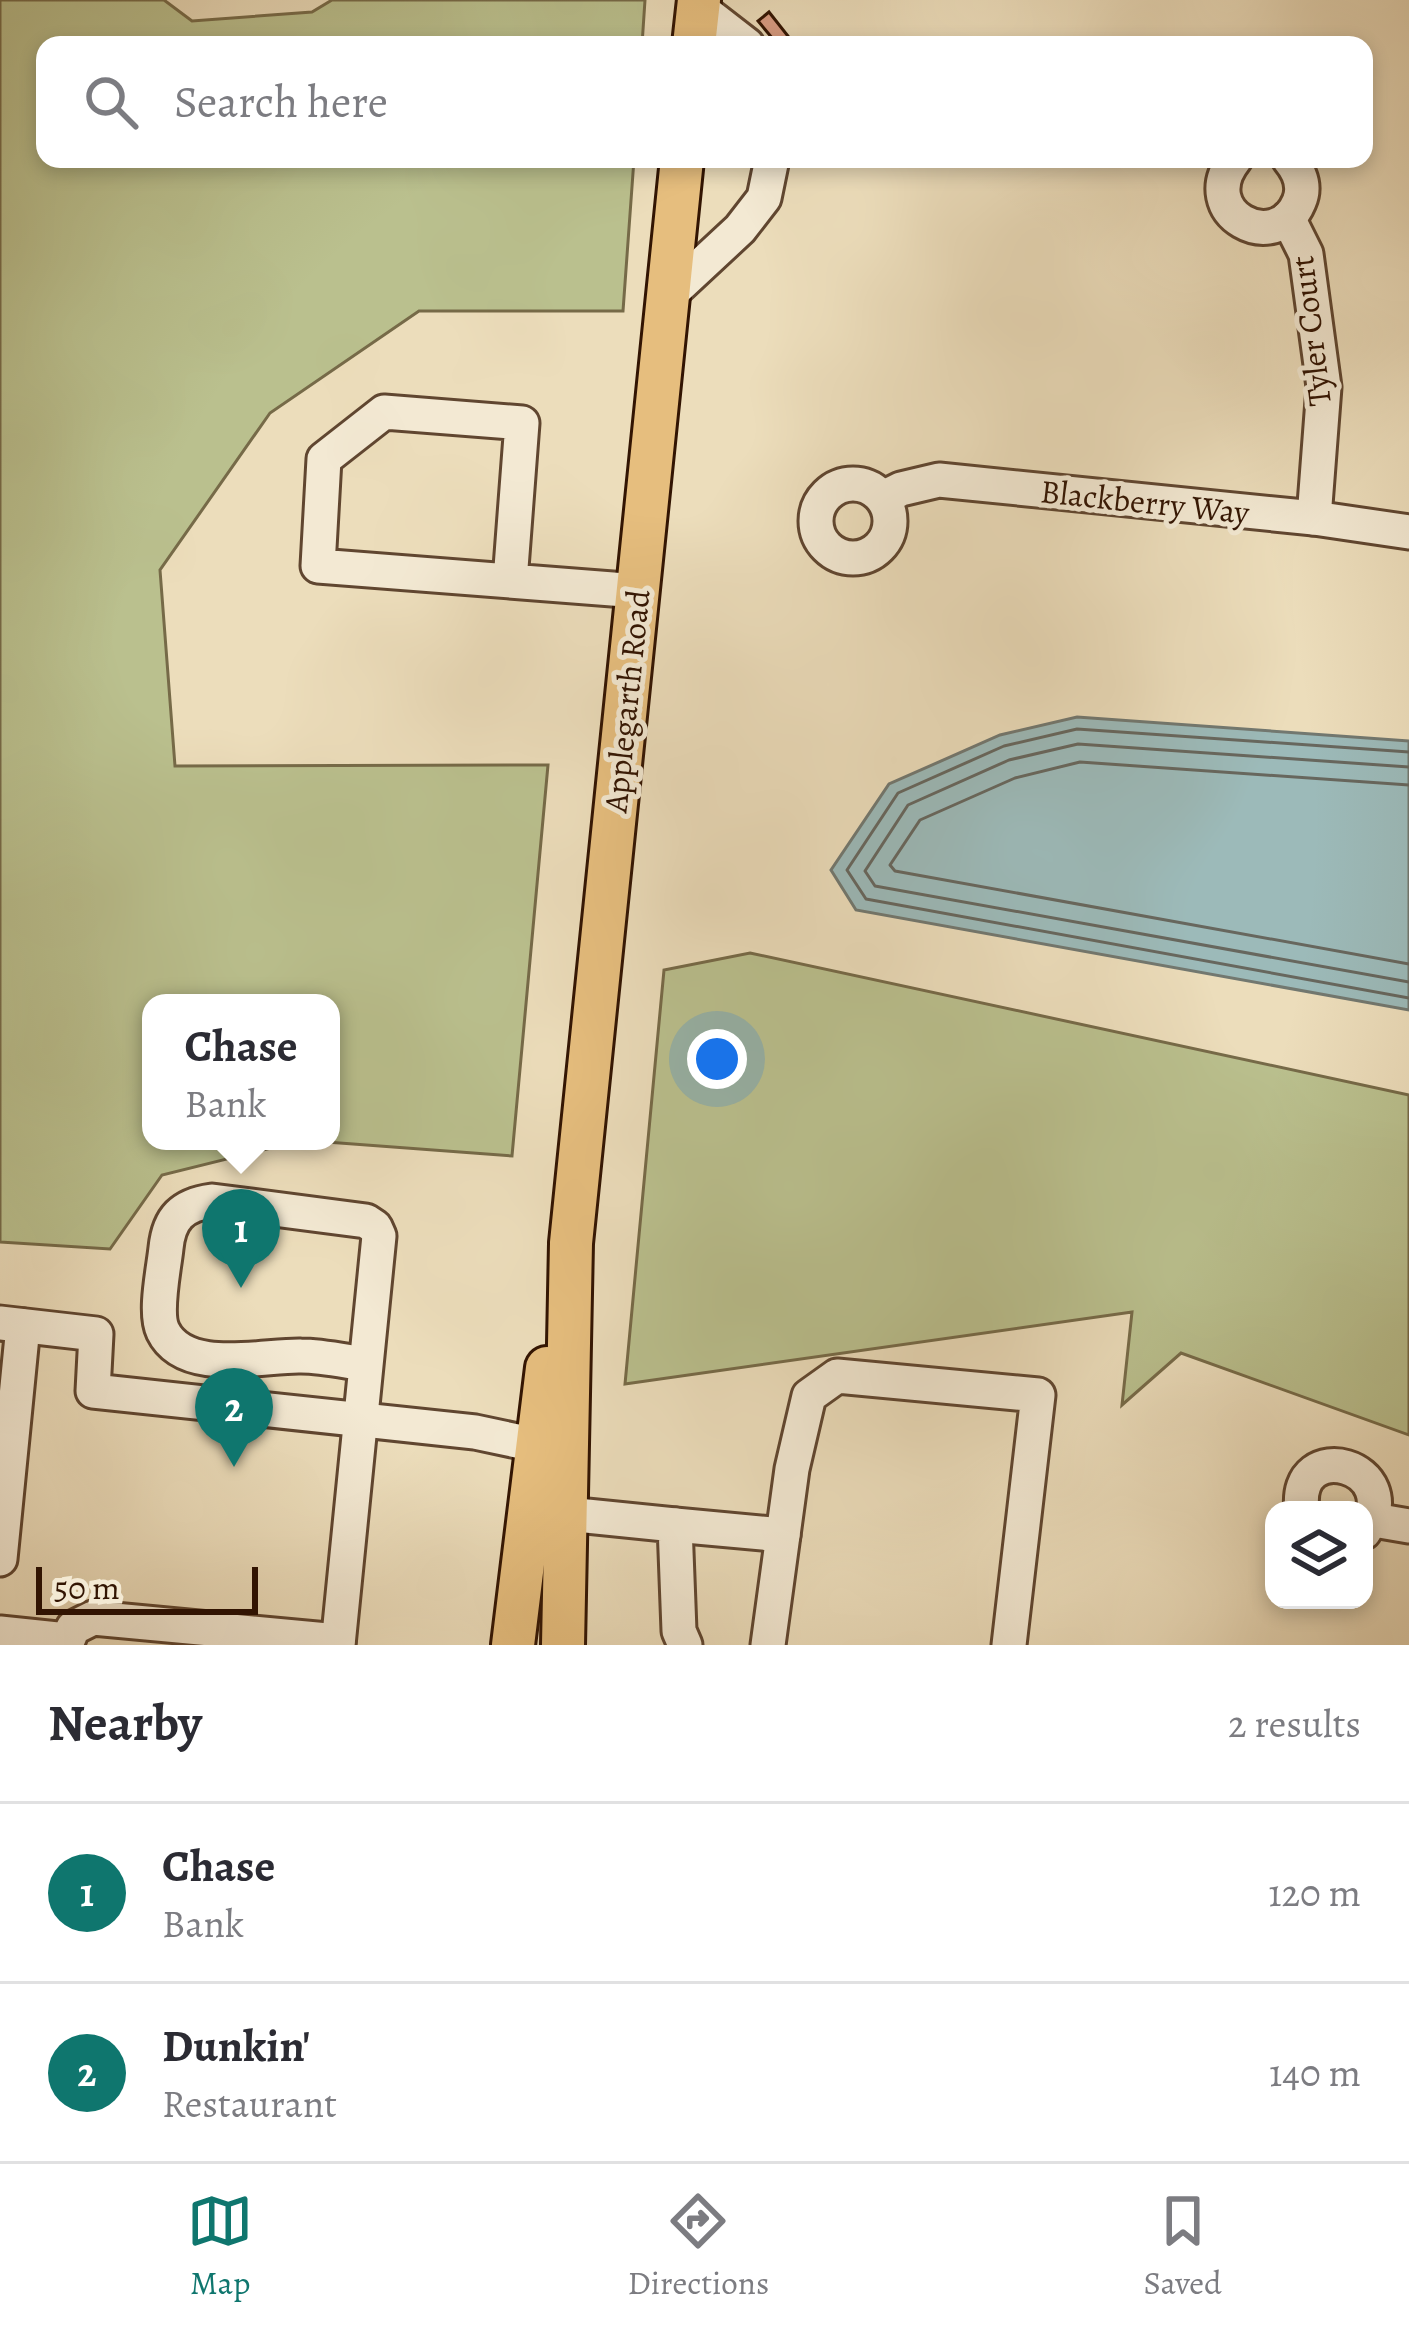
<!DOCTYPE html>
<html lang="en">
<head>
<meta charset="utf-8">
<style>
  :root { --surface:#fff; --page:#f7f7f7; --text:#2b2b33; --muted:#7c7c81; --line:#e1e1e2; --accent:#0f766e }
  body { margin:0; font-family:Alegreya,serif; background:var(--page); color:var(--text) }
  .controls { position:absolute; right:36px; bottom:36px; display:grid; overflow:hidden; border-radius:24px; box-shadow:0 6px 18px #0003 }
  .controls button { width:108px; height:108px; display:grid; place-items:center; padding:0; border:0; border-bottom:3px solid var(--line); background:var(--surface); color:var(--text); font:60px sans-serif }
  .scale { position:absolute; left:36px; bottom:30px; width:222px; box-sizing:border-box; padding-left:12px; border:6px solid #321402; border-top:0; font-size:33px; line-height:42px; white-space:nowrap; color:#321402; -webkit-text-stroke:9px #f3e9d3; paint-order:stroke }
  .you { position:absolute; left:717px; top:1059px; width:42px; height:42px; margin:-30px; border:9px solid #fff; border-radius:50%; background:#1a73e8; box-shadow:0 0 0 18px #1a73e833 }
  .badge { display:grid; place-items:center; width:78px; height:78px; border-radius:50%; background:var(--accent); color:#fff; font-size:39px; font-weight:700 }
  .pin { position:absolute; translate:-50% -99px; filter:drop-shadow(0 3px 6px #0008) }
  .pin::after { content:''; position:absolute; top:63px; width:42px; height:36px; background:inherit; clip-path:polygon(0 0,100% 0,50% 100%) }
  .popup { position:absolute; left:142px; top:994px; width:198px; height:156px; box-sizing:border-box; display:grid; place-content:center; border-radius:24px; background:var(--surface); filter:drop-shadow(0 3px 9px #0005); font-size:39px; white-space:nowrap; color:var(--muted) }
  .popup b { font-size:45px; color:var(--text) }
  .popup::after { content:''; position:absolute; left:50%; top:100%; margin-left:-24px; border:24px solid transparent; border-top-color:var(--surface) }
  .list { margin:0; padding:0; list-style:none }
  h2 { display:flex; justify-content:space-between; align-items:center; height:156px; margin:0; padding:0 48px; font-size:51px }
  h2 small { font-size:39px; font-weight:400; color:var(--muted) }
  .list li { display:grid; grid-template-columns:78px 1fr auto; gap:36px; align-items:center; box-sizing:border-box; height:180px; padding:0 48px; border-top:3px solid var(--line) }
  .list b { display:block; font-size:45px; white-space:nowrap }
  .list p { margin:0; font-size:39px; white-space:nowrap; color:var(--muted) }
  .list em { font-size:39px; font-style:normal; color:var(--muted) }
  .icon { flex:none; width:66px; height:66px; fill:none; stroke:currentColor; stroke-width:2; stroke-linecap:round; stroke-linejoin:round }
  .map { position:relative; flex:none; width:1409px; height:1645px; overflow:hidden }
  .search { position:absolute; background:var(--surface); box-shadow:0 6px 18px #0003; left:36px; right:36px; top:36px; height:132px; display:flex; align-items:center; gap:30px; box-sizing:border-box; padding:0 42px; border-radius:24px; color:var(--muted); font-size:45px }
  .sheet { height:516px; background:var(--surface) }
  nav { display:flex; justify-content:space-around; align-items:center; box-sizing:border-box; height:168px; border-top:3px solid var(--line); background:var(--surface); font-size:33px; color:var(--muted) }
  nav a { display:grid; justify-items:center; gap:6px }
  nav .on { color:var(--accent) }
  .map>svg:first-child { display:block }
</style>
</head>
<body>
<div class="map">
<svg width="1409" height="1645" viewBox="0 0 1409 1645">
  <rect width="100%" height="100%" fill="#ecddbb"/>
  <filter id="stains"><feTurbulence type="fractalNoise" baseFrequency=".00167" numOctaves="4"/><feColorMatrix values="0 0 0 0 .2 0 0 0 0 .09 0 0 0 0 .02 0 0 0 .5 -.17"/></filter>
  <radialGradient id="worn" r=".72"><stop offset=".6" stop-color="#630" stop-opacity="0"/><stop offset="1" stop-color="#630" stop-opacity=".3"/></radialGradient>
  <!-- green -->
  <g fill="#bac08e" stroke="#766a48" stroke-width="3">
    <polygon points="0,0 164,0 192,21 312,12 332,0 645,0 642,45 45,45 45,159 634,159 623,311 419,311 270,413 160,570 175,766 548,765 512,1156 313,1141 331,1141 331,1003 151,1003 151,1141 299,1141 162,1175 110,1249 0,1242"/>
    <polygon points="750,953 1409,1095 1409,1435 1181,1353 1122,1405 1132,1312 625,1384 664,970"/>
  </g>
  <!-- water -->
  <polygon fill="#9cbab9" stroke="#727870" stroke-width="3" points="1077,717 1409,741 1409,1010 856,910 831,870 889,784 1000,735"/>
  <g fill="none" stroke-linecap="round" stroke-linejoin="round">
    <!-- shore -->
    <g stroke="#67675e" stroke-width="3">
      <polyline points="1409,752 1077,729 1004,746 898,793 847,870 866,899 1409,998"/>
      <polyline points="1409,767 1078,744 1009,760 908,805 865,871 875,886 1409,982"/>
      <polyline points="1409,785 1080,762 1015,778 920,820 890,865 895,871 1409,964"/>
    </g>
  </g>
  <!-- building -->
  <polygon fill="#da9d84" stroke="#321402" stroke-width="3" points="769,12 795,45 778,45 758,21"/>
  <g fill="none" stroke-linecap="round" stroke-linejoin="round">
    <!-- minor casing -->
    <g stroke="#604630" stroke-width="39">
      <g id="minor">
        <polyline points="698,7 747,45"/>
        <path d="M1235,159c-43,54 41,98 64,43 7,-16 0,-31 -10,-43"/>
        <polyline points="1288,218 1306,254 1324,387 1314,518"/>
        <polyline points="668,296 740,229 764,198 772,159"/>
        <circle cx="853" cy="521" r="37"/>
        <polyline points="883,498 901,489 939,480 1314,518 1409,532"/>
        <polyline points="510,581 522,423 384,412 324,459 318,566 638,591"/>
        <polyline points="0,1323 96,1334 93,1391 475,1432 536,1445"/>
        <path d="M1302,1510c-10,-76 107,-45 62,22"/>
        <polyline points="567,1514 675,1525 679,1631 685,1645"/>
        <polyline points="1374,1520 1409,1526"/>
        <polyline points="675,1525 783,1535"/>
        <polyline points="0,1559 23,1326"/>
        <polyline points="0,1633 67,1640"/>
        <polyline points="66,1645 73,1628 93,1618 338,1641"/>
        <path d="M338,1645l41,-409 -4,-9 -9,-6 -154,-20c-30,4 -43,17 -46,47 -2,20 -12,65 -3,83 22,45 100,24 138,25 21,0 43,5 64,8"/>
        <polyline points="768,1645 792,1469 809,1396 837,1376 1038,1395 1009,1645"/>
      </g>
    </g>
    <!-- major casing -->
    <g stroke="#321402" stroke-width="48">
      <g id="major">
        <polyline points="694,45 699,0"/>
        <polyline points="513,1645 547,1368"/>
        <polyline points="563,1645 571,1243 682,159"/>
      </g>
    </g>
    <!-- minor -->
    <use href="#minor" stroke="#f3e9d3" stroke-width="33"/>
    <!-- major -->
    <use href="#major" stroke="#e6be7e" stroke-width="42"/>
  </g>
  <g text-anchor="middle" stroke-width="10" stroke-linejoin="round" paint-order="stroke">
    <!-- street labels -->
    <g font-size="33" fill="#321402" stroke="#f3e9d3">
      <text transform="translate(1310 331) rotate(-97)" y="12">Tyler Court</text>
      <text transform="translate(1145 501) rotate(6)" y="12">Blackberry Way</text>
      <text transform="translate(626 701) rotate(-84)" y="12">Applegarth Road</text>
    </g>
  </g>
  <rect width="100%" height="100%" filter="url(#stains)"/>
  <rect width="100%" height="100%" fill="url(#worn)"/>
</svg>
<div class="controls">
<button><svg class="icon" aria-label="layers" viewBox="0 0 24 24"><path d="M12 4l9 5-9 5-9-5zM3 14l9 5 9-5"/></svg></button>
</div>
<div class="scale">50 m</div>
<div class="you"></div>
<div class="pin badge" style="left:241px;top:1288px">1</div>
<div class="popup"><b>Chase</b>Bank</div>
<div class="pin badge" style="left:234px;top:1467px">2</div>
<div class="search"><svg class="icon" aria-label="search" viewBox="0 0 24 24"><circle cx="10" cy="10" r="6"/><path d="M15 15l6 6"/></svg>Search here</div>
</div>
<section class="sheet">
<h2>Nearby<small>2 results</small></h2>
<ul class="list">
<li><span class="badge">1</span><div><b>Chase</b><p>Bank</p></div><em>120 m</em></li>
<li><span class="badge">2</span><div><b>Dunkin'</b><p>Restaurant</p></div><em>140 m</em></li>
</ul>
</section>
<nav>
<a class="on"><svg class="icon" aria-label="map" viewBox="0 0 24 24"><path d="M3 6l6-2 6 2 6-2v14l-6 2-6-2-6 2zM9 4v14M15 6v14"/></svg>Map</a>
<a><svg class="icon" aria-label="directions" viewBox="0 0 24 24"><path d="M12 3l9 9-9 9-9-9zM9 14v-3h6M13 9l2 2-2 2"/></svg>Directions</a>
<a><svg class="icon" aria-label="saved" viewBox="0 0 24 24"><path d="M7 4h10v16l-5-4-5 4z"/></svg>Saved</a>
</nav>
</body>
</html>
